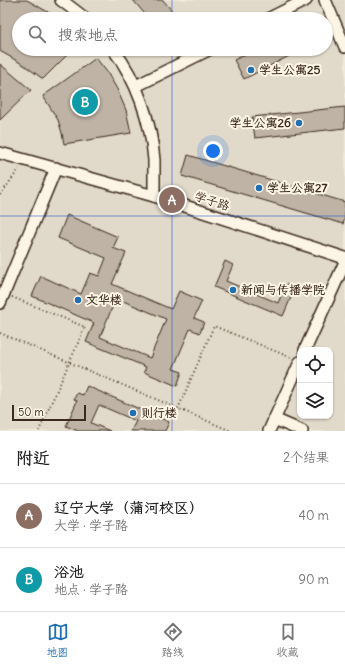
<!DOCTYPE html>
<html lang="zh">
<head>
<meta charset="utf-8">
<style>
  :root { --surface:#fff; --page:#f2f2f2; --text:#222; --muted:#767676; --line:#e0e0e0; --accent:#1f6fb2 }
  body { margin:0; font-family:Delius,"LXGW WenKai TC",sans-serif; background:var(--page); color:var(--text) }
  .controls { position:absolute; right:12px; bottom:12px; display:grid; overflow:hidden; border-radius:8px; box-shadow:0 1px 3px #0004 }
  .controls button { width:36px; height:36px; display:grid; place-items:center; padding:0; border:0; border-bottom:1px solid var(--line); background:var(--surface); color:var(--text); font:20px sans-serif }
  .scale { position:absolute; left:12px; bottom:10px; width:74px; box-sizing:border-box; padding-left:4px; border:2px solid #3b2a1e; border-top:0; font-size:11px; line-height:14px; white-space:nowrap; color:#3b2a1e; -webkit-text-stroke:3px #fcf5e5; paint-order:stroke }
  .you { position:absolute; left:213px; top:151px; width:14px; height:14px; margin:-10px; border:3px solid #fff; border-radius:50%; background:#1a73e8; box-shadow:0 0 0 6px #1a73e833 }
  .badge { display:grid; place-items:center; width:26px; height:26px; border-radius:50%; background:var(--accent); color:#fff; font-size:13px; font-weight:700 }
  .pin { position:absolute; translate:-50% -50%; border:2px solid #fff; box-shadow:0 1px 4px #0006 }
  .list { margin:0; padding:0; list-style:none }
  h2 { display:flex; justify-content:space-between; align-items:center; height:52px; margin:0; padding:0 16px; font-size:17px }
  h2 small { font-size:13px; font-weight:400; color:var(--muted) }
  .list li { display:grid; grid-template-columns:26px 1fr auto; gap:12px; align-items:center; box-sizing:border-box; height:64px; padding:0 16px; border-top:1px solid var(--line) }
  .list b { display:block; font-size:15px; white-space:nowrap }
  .list p { margin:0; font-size:13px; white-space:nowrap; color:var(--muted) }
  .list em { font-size:13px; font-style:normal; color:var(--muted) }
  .icon { flex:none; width:22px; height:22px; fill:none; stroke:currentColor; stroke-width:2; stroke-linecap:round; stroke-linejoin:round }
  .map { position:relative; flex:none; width:345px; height:431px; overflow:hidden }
  .search { position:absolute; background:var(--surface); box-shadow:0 1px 3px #0004; left:12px; right:12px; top:12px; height:44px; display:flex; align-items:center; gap:10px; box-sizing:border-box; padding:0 14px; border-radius:22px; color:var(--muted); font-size:15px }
  .sheet { height:180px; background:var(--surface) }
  nav { display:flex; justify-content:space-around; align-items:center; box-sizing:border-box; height:56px; border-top:1px solid var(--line); background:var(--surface); font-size:11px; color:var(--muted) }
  nav a { display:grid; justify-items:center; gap:2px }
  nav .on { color:var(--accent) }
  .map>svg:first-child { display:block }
</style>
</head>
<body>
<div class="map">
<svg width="345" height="431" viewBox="0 0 345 431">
  <rect width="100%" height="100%" fill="#f0e9d9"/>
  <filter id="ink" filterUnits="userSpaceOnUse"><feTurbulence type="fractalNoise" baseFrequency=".025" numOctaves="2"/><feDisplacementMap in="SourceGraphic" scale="8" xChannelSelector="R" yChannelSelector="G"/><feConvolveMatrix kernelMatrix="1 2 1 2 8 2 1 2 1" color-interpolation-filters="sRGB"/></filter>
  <g filter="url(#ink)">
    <!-- built -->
    <path fill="#e1d9c9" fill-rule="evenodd" d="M0,0h345v431h-345zM19,19h307v30h-307zM300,350h30v66h-30z"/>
    <!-- building -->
    <g fill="#beb3a4" stroke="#3b2a1e" fill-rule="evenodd">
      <polygon points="0,0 27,0 60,19 19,19 19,49 73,49 43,79 24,65 0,51"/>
      <polygon points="133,0 163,0 173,12 177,19 149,19"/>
      <polygon points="256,49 303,49 244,79 234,60"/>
      <polygon points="96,58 107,72 117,89 126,110 131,133 64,144 62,133 58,120 43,96"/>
      <polygon points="0,64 31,90 0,120"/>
      <polygon points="345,107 345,128 255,138 252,117"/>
      <polygon points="188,155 345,202 345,217 343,224 182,176"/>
      <path d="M67,215l51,22 -5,11 13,5 -14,31 59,25 8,-18 23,10 -8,17 10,4 -4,11 -10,-4 -17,40 9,3 -5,14 -33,-14 2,-5 -60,-25 8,-19 -62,-27 9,-20 40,18 9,-21 9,3 7,-18 -48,-20zM116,298l50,21 -16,39 -50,-21z"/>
      <polygon points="225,261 233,265 226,281 278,303 286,284 295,288 283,316 214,287"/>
      <polygon points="87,386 169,422 165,431 131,431 136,421 99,405 91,423 110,431 78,431 66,426 77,401 74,399 77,393 83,395"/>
    </g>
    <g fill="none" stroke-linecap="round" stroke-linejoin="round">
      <!-- minor casing -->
      <g stroke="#3b2a1e" stroke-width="14">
        <g id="minor">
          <polyline points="61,0 86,19"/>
          <polyline points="325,0 345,47"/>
          <polyline points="268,19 306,0"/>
          <path d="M113,49c24,31 38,72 41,111 0,12 0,24 0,36"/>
          <polyline points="136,86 210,49"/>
          <polyline points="0,153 154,196 345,258"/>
          <polyline points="0,303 56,168"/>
          <polyline points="305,350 345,262"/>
          <polyline points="274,419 302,431"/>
          <polyline points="269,431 300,362"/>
        </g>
      </g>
      <!-- path -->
      <g stroke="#3b2a1e" stroke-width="2" stroke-dasharray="1 3" stroke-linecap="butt">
        <polyline points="0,195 19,169"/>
        <polyline points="12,297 85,327 39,431"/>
        <polyline points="0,333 231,431"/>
        <polyline points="178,409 214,326 292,358"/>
      </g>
      <!-- minor -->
      <use href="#minor" stroke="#fcf5e5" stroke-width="11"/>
    </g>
  </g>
  <!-- grid -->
  <path fill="none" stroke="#1d4ed8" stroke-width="1" stroke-opacity="0.55" d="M172,0v19M172,49v382M0,216h345"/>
  <!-- markers -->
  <g fill="#1f6fb2" stroke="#fcf5e5" stroke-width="1.5">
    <circle cx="251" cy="70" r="4"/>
    <circle cx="299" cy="123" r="4"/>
    <circle cx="259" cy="188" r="4"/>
    <circle cx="233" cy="290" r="4"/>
    <circle cx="78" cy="300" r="4"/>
    <circle cx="133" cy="413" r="4"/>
  </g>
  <g text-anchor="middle" stroke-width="4" stroke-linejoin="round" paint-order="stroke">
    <!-- poi labels -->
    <g font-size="12" font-weight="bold" fill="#3b2a1e" stroke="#fcf5e5" text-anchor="start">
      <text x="259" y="74">学生公寓25</text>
      <text x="291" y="127" text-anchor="end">学生公寓26</text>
      <text x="267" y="192">学生公寓27</text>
      <text x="241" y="294">新闻与传播学院</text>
      <text x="86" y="304">文华楼</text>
      <text x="141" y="417">则行楼</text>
    </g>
    <!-- street labels -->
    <g font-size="12" fill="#3b2a1e" stroke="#fcf5e5">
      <text transform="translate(212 201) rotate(18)" y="4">学子路</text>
    </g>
  </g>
</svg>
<div class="controls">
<button><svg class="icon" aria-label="locate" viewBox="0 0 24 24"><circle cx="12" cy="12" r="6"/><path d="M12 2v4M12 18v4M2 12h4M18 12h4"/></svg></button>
<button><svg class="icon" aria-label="layers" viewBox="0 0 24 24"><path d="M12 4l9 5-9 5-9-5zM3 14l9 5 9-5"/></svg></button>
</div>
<div class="scale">50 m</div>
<div class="you"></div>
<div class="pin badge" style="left:172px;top:200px;background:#8d6e63">A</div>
<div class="pin badge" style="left:85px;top:102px;background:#0f9aa8">B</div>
<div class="search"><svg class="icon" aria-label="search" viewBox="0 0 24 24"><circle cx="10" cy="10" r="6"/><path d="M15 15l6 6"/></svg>搜索地点</div>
</div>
<section class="sheet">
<h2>附近<small>2个结果</small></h2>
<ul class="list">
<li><span class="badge" style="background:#8d6e63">A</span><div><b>辽宁大学（蒲河校区）</b><p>大学 · 学子路</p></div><em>40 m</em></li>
<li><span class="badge" style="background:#0f9aa8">B</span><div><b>浴池</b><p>地点 · 学子路</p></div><em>90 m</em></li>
</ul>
</section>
<nav>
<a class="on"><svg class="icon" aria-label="map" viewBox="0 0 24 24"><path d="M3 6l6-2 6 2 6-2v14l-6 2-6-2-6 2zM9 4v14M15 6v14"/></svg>地图</a>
<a><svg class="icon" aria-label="directions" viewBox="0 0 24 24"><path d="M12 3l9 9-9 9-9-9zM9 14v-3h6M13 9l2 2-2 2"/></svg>路线</a>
<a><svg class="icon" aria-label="saved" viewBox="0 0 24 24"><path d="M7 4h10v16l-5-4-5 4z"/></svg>收藏</a>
</nav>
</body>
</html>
